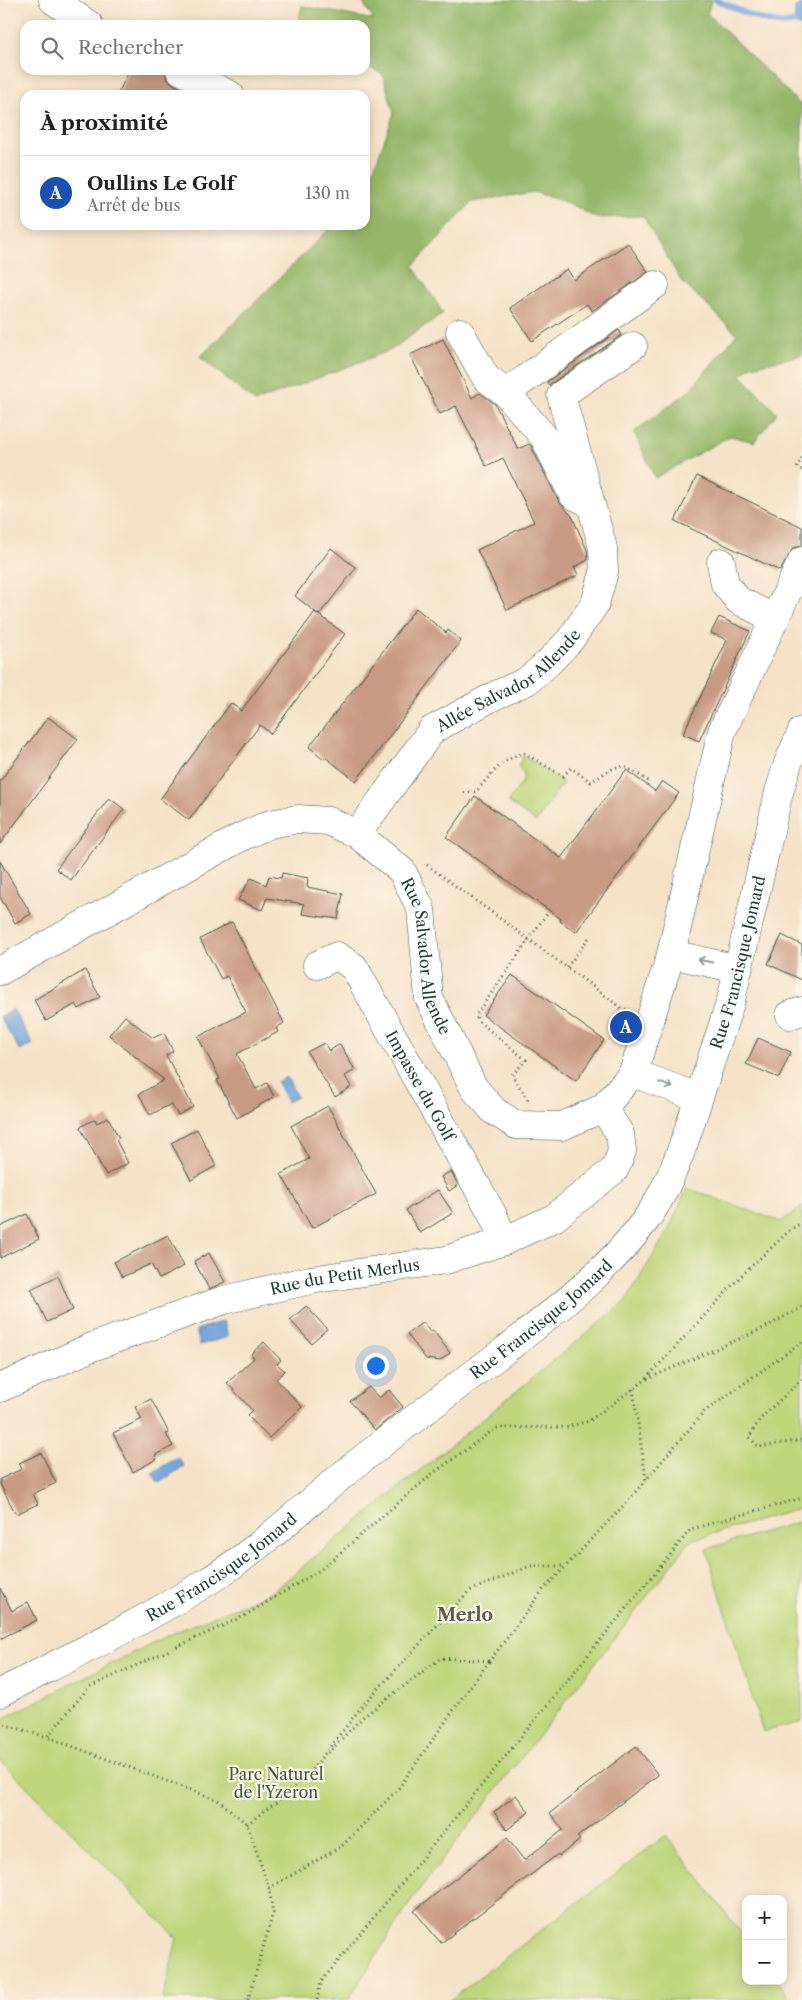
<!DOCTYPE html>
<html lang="fr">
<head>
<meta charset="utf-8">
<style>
  :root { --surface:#fff; --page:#f2f2f2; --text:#222; --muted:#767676; --line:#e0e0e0; --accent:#ea580c }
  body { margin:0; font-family:"Libre Caslon Text",serif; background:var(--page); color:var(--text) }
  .controls { position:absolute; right:15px; bottom:15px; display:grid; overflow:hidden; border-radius:10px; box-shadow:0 2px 12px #0003 }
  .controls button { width:45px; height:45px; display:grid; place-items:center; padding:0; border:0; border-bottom:1px solid var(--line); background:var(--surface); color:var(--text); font:25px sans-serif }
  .you { position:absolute; left:375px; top:1365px; width:18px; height:18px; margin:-12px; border:4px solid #fff; border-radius:50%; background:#1a73e8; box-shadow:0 0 0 8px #1a73e833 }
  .badge { display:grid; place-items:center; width:32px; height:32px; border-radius:50%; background:var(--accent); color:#fff; font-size:16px; font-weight:700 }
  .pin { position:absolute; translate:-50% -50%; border:2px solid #fff; box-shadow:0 1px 5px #0006 }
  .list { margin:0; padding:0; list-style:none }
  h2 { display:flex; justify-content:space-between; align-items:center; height:65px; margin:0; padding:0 20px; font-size:21px }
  h2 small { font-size:16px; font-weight:400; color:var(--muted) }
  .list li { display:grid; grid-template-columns:32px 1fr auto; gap:15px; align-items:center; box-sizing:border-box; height:75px; padding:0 20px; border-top:1px solid var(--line) }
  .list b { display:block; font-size:19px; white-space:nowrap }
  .list p { margin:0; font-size:16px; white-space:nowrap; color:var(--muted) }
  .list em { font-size:16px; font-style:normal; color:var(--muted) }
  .icon { flex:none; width:28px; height:28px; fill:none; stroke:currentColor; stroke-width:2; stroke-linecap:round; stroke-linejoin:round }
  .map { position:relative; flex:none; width:802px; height:2000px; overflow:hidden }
  .search { position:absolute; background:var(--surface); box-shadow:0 2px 12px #0003; left:20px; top:20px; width:350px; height:55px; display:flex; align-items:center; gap:12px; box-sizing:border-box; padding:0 18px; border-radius:15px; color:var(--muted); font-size:19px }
  .panel { position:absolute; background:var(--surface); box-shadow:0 2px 12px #0003; left:20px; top:90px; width:350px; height:140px; border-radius:15px }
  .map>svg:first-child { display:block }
</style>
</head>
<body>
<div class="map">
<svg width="802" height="2000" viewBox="0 0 802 2000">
  <rect width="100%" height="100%" fill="#fcf5e5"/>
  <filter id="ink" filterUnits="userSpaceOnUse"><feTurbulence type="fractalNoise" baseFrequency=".02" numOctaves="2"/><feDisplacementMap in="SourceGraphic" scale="10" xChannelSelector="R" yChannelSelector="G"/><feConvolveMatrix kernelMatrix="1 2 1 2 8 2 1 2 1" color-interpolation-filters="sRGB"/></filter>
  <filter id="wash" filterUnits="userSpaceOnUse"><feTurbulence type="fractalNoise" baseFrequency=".0096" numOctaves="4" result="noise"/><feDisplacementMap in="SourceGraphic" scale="20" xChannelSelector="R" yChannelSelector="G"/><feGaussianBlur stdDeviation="1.12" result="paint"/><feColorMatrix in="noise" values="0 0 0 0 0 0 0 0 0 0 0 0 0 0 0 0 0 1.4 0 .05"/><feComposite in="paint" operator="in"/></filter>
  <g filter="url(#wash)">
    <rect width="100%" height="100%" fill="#f5e3c9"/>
    <!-- green -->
    <g fill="#bed67b" stroke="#6e8a58">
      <polygon points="524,756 563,782 536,822 508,802 523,781 524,774 518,765"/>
      <polygon points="687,1188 781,1222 802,1206 802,1508 691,1540 414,1896 348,2000 163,2000 177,1938 0,1760 0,1720 166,1636 272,1592 625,1302 668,1231"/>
      <polygon points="802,1521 802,1722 763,1732 706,1549"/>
      <polygon points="666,1835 746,1939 746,1981 778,1981 792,2000 450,2000"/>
    </g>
    <!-- forest -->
    <polygon fill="#96b76b" stroke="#5a7a50" points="361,0 712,0 707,13 802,106 802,355 752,366 741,375 777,413 754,442 730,436 655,478 634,432 689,391 737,334 681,281 643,216 596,218 571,204 534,192 472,202 413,266 443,313 391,350 255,402 200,357 333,225 365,225 365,193 394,113 383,75 365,65 365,25 297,25 302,6 374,20"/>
    <!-- water -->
    <g fill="#72a4dd" stroke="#487088">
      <polygon points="802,4 802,27 794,24 795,7"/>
      <polygon points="13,1009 33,1044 20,1051 0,1017"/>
      <polygon points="287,1077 297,1097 287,1102 277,1082"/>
      <polygon points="224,1321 228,1337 200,1345 196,1330"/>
      <polygon points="178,1457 184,1466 159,1483 152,1473"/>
    </g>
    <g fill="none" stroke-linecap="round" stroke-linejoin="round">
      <!-- stream -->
      <path stroke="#72a4dd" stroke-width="6" d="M716,0c25,10 60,32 86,20"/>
    </g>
    <g id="blocks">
      <!-- building -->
      <g fill="#c79a84">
        <polygon points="130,70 159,70 165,73 167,79 173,84 182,89 179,95 117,95"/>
        <polygon points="628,243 648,272 592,311 587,304 532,341 510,308 567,269 574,280"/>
        <polygon points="619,330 622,335 549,385 547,382"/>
        <polygon points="443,339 472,398 480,393 495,404 518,449 529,444 531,446 559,502 572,516 587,550 588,560 574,567 578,575 507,610 477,550 534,522 503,458 486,466 456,406 440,414 410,355"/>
        <polygon points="697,476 802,527 802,546 793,548 780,571 675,521"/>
        <polygon points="331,548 356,568 319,615 295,596"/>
        <polygon points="416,608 446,633 448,630 461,641 356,781 325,757 324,759 309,747"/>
        <polygon points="315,612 345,634 271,734 260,725 189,820 160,799 231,703 241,711"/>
        <polygon points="719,617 750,631 699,741 683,734 727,640 711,633"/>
        <polygon points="48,717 78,739 0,844 0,781"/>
        <polygon points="626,770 655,791 662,781 679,793 576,932 560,921 561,919 446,837 475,796 561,858"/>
        <polygon points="109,798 124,809 71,880 56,869"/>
        <polygon points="0,861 31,914 15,923 0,897"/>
        <polygon points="282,873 308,878 307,887 343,894 338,919 302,914 304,904 267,898 262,910 238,900 251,878 266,885 269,876 281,878"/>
        <polygon points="232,922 284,1023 276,1028 278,1032 237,1054 256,1089 267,1083 274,1097 237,1118 217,1080 220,1079 198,1037 246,1012 227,976 221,979 200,939"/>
        <polygon points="782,935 802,945 802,980 768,964"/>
        <polygon points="85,970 100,997 79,1009 76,1004 46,1021 34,1000"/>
        <polygon points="512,975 604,1040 576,1081 483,1015"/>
        <polygon points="125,1016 153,1038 164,1033 173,1051 166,1055 193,1107 178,1115 171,1104 150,1115 139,1094 164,1080 109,1035"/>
        <polygon points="758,1038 791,1052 779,1078 746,1064"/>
        <polygon points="324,1043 329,1051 340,1044 355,1070 345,1076 351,1087 335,1097 307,1052"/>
        <polygon points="328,1106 376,1194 312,1228 281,1174 309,1159 291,1126"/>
        <polygon points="108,1117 119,1138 116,1140 128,1163 106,1175 80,1127 95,1119 97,1123"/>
        <polygon points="197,1129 216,1166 191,1180 171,1143"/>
        <polygon points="451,1171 458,1185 449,1191 441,1177"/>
        <polygon points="438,1190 453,1213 420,1233 406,1210"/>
        <polygon points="27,1214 39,1239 0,1258 0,1227"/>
        <polygon points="168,1235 184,1266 159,1279 151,1264 122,1277 114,1262"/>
        <polygon points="209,1253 225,1282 209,1289 194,1261"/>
        <polygon points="58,1276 73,1310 47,1322 31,1289"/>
        <polygon points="306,1306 327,1329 311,1343 290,1320"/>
        <polygon points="423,1322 430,1332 433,1330 450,1353 440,1361 426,1359 407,1334"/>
        <polygon points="264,1342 281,1360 277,1364 285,1371 276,1379 302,1407 269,1438 247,1415 252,1410 227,1383 254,1358 251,1354"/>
        <polygon points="369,1387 379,1398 389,1390 403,1407 375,1430 350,1401"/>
        <polygon points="151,1399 169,1433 166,1434 173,1446 155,1455 157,1459 133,1472 113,1433 142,1419 135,1407"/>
        <polygon points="41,1453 56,1483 33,1494 38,1504 16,1514 0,1484 0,1479 22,1469 19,1463"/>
        <polygon points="0,1588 12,1611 28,1602 37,1620 0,1639"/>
        <polygon points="636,1746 658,1775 577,1837 580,1840 559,1856 558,1854 441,1943 414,1911 507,1838 524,1860 563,1830 550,1813"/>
        <polygon points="516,1795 529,1812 507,1830 494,1812"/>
      </g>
    </g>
  </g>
  <g filter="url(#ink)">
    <use href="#blocks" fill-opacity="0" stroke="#3f564a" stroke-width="1"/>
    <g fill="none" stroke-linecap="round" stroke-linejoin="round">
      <!-- minor casing -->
      <g stroke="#3f564a" stroke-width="29">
        <g id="minor">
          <polyline points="53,0 89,25"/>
          <polyline points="180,70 230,95"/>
          <polyline points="460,332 486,378 506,393 544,437 573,495 588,502"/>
          <polyline points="506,393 655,285"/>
          <polyline points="721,562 725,584 738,600 775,619"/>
          <path id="s1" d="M357,834l75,-104 62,-34 33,-15 21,-18 22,-23 25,-36 9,-32 -1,-24 -42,-153 72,-49"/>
          <polyline points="671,954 738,969"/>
          <path id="s2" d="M317,965l20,-9 17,11 139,248 11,26"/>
          <path id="s3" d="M0,971l241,-134 29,-13 28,-5 30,2 29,13 45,37 19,38 8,89 45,90 20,23 22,14 46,1 41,-18 30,-35 38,-119 51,-223 80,-170"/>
          <polyline points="790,1015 802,1011"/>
          <polyline points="633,1073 698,1097"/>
          <path id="s4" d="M0,1388l92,-41 132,-47 86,-20 136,-20 58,-19 50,-23 61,-49 7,-18 -2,-17 -17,-26"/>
          <path id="s5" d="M0,1693c68,-35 137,-68 202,-108 58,-35 106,-83 159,-125 47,-37 95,-73 143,-109 50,-39 103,-79 141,-130 18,-24 30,-53 40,-81l46,-140 48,-208 9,-29 14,-32"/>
        </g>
      </g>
      <!-- path -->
      <g stroke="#3f564a" stroke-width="3" stroke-dasharray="1 4" stroke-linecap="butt">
        <polyline points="802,458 797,468 802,470"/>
        <path d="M464,792h12c14,-17 26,-33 48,-39l39,23 8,-8 20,14c32,-21 27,-20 59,0"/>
        <polyline points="427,865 599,991 621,1008 628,1010"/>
        <polyline points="567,967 591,935"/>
        <polyline points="528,1100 512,1075 526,1060 478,1021 476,1015 548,912"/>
        <polyline points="647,1379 764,1328 802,1307"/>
        <polyline points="802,1379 760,1419 749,1437 759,1447 802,1440"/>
        <polyline points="633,1389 646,1479"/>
        <polyline points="0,1723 47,1737"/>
        <polyline points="328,1753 363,1717 441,1658 489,1661"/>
        <polyline points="315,1766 363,1705 469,1591 530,1566 565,1566"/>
        <polyline points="247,1824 291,1791 315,1766"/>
        <polyline points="269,1888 342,1846 398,1789 464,1695 543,1590 626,1503 704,1412 802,1342"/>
        <polyline points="248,2000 273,1913 269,1888 247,1824 218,1800 47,1737 89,1687 244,1616 320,1570 432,1474 496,1428 567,1427 589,1421 644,1381 741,1276 789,1231 802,1222"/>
        <polyline points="317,2000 321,1982 691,1529 802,1498"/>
      </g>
      <!-- minor -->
      <use href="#minor" stroke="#fff" stroke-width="28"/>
    </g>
    <!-- one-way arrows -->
    <defs><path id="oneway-shaft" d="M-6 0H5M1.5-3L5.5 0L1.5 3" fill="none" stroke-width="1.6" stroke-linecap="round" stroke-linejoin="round" transform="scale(1.25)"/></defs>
    <g stroke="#8f9e9a">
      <use href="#oneway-shaft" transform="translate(705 961) rotate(-168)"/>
      <use href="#oneway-shaft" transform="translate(666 1085) rotate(20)"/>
    </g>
  </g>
  <g text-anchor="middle" stroke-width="4.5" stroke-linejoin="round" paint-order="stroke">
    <!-- street labels -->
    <g font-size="16" fill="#1f3d34" stroke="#fcf5e5">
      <text dy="6" stroke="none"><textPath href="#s1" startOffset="220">Allée Salvador Allende</textPath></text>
      <text dy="6" stroke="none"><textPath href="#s3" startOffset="546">Rue Salvador Allende</textPath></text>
      <text dy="6" stroke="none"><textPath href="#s5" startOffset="1080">Rue Francisque Jomard</textPath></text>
      <text dy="6" stroke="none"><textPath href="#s2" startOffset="178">Impasse du Golf</textPath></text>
      <text dy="6" stroke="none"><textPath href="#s4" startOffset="364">Rue du Petit Merlus</textPath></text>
      <text dy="6" stroke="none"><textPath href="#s5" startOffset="660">Rue Francisque Jomard</textPath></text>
      <text dy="6" stroke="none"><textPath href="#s5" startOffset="255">Rue Francisque Jomard</textPath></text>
    </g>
    <!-- park labels -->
    <g font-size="16" fill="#3f5c42" stroke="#fcf5e5">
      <text x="276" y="1780">Parc Naturel<tspan x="276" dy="18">de l'Yzeron</tspan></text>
    </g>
    <!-- neighbourhood labels -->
    <g font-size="18" font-weight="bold" fill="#5a5e50" stroke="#fcf5e5">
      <text x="465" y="1621">Merlo</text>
    </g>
  </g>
</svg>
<div class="controls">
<button>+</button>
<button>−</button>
</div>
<div class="you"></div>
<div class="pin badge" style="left:626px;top:1027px;background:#1a4fb4">A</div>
<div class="search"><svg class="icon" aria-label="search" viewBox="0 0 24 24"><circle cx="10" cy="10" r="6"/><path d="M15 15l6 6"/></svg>Rechercher</div>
<section class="panel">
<h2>À proximité<small></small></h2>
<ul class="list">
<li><span class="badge" style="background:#1a4fb4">A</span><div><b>Oullins Le Golf</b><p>Arrêt de bus</p></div><em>130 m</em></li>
</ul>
</section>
</div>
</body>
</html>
